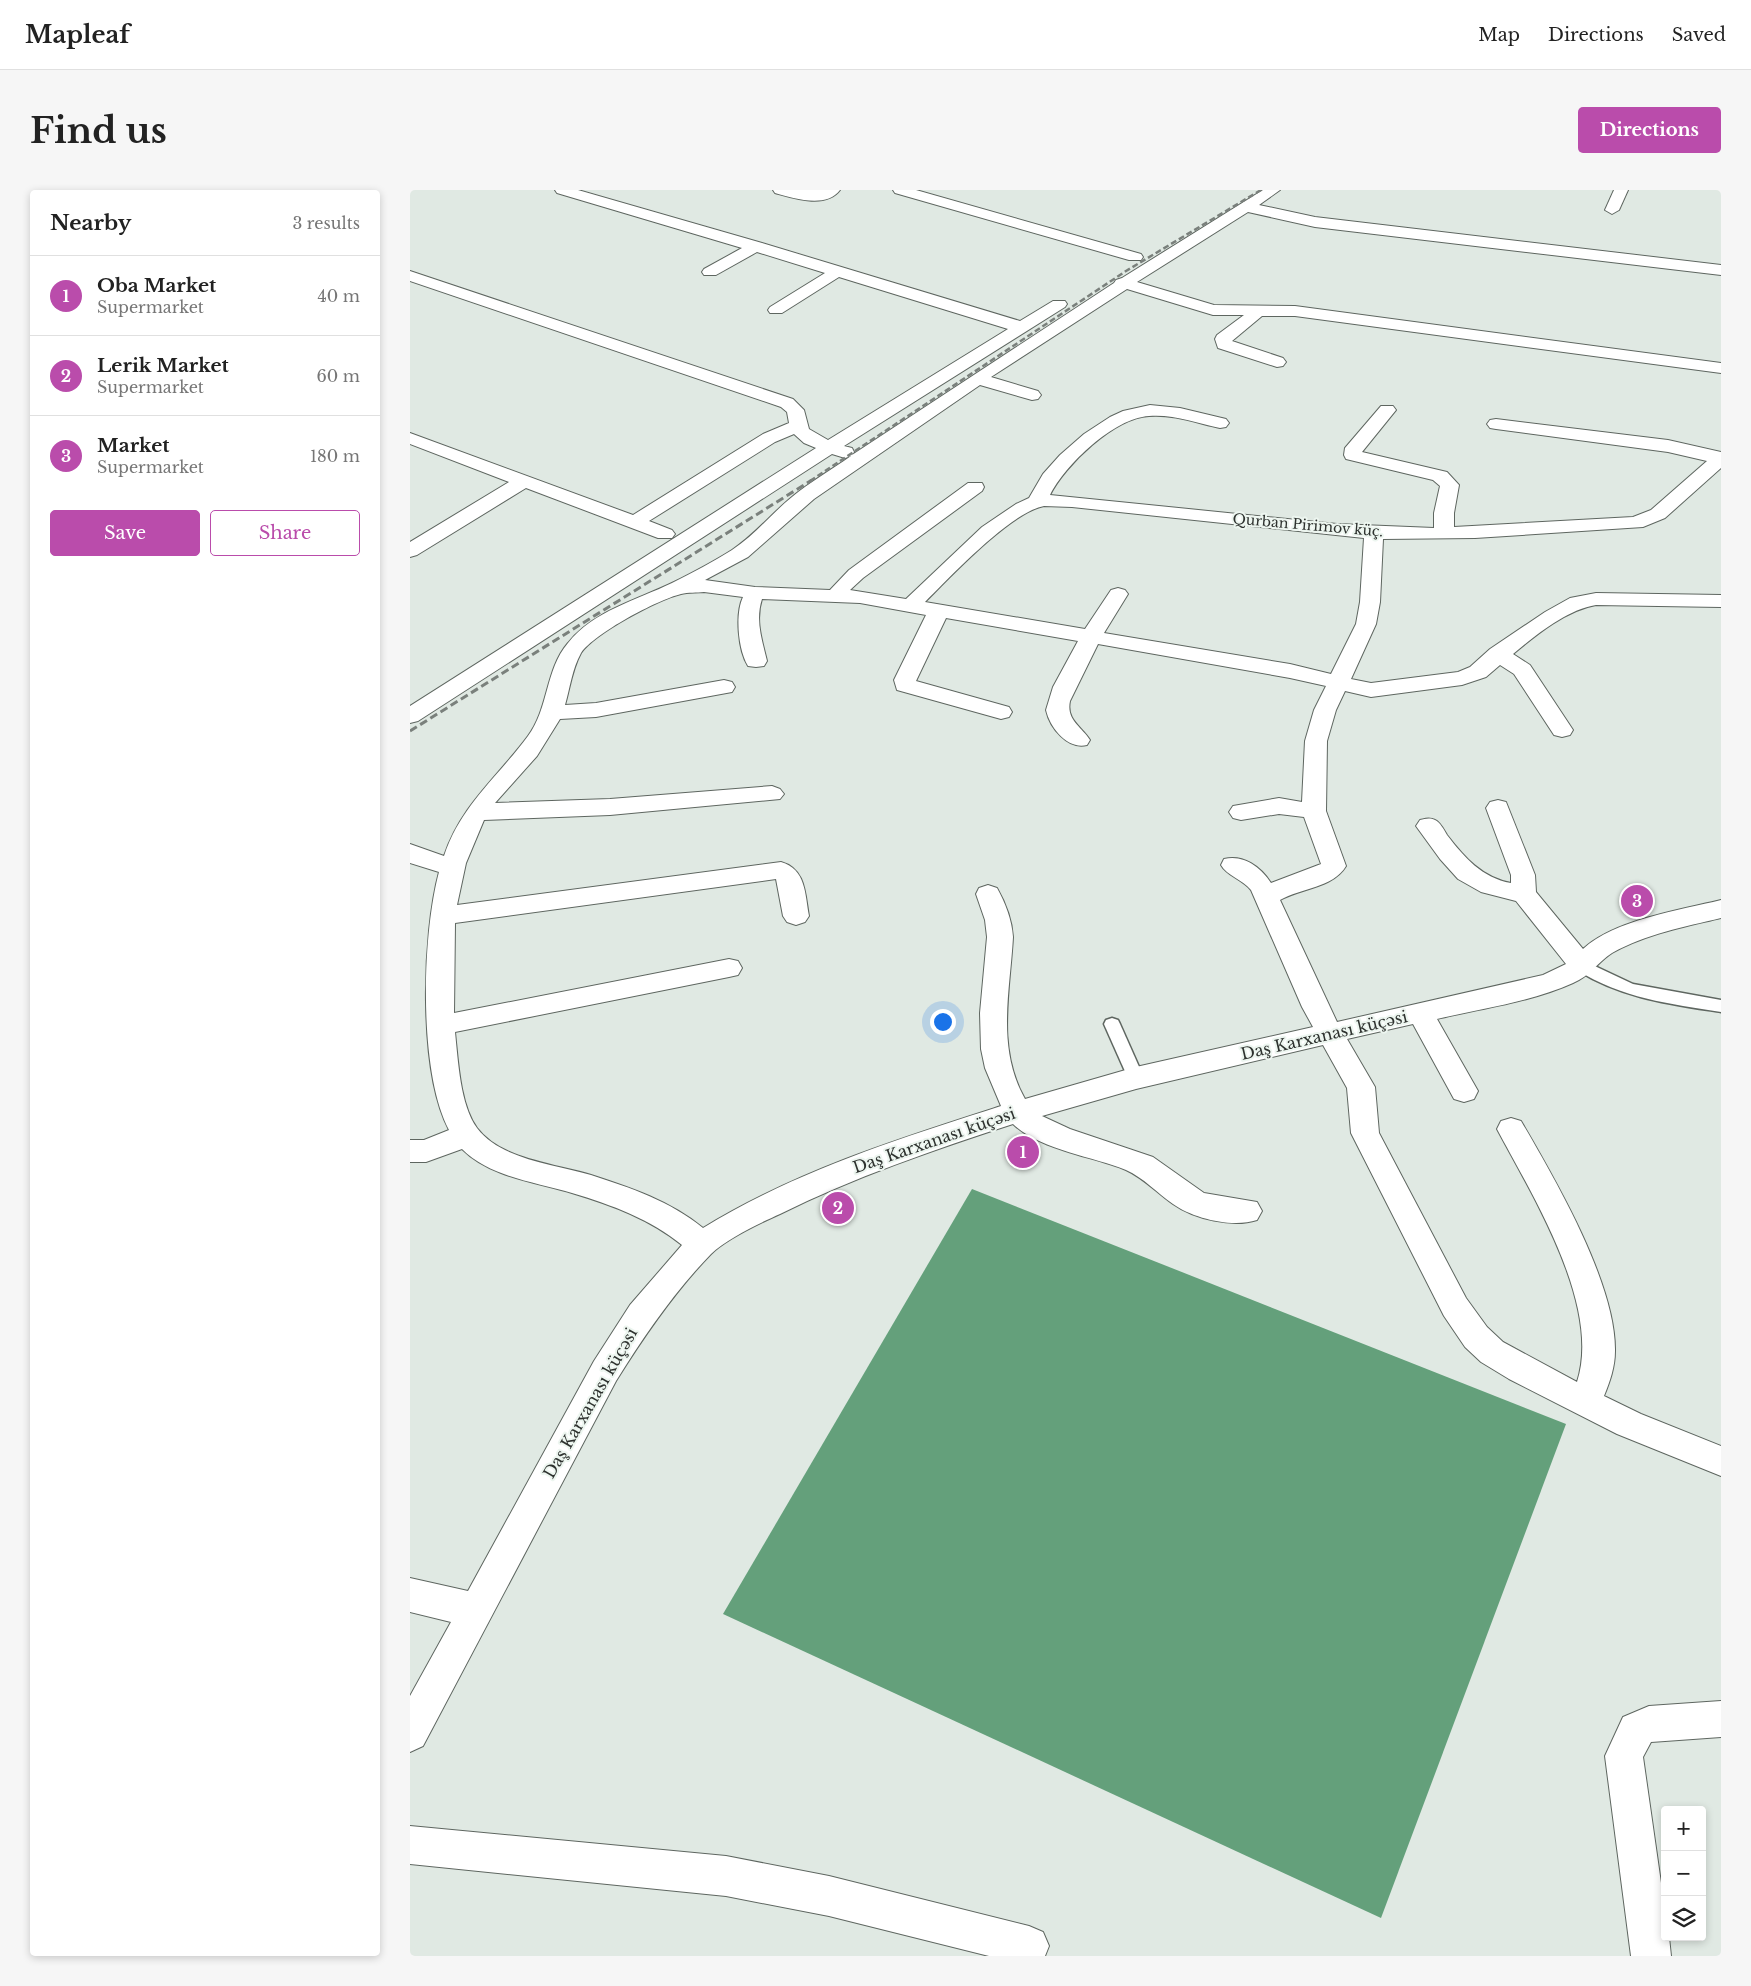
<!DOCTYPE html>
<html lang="en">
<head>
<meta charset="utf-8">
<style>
  :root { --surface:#fff; --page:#f6f6f6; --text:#222; --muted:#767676; --line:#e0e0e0; --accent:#ba4cab }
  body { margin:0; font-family:"Libre Baskerville",serif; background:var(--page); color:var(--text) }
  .controls { position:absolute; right:15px; bottom:15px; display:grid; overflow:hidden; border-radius:5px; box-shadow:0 2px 8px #0003 }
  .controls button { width:45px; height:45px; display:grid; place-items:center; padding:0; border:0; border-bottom:1px solid var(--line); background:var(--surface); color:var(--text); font:25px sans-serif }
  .you { position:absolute; left:532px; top:831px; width:18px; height:18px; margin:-12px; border:4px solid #fff; border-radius:50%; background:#1a73e8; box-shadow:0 0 0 8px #1a73e833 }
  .badge { display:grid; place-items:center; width:32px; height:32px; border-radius:50%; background:var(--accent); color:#fff; font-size:16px; font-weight:700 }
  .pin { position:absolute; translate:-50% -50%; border:2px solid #fff; box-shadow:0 1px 5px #0006 }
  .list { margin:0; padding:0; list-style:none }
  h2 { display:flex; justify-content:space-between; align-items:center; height:65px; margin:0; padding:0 20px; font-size:21px }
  h2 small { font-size:16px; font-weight:400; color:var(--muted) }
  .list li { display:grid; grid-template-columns:32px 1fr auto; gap:15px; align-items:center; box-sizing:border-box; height:80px; padding:0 20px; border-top:1px solid var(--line) }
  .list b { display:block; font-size:19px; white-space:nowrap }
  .list p { margin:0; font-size:16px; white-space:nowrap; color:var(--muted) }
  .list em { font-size:16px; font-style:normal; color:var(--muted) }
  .actions { display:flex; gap:10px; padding:15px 20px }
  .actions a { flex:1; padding:11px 0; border:1px solid var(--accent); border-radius:5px; text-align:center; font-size:18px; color:var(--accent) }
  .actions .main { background:var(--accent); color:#fff }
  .icon { flex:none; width:28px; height:28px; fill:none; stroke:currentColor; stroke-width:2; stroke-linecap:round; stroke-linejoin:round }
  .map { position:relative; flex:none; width:1311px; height:1766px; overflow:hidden; border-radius:5px }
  header { display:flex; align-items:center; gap:30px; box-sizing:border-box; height:70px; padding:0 25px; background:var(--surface); border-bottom:1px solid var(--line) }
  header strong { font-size:24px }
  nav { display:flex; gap:28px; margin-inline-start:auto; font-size:18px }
  .intro { display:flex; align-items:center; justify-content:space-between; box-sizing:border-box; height:120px; padding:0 30px }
  h1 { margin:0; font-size:35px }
  .button { padding:12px 22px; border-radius:5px; background:var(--accent); color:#fff; font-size:18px; font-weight:700 }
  main { display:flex; gap:30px; padding:0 30px }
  aside { flex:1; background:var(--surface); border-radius:5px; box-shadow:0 2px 8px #0003 }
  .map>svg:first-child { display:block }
</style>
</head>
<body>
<header>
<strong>Mapleaf</strong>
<nav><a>Map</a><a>Directions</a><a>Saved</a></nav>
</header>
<div class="intro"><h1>Find us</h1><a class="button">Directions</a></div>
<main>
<aside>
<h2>Nearby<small>3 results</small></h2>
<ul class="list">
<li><span class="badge">1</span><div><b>Oba Market</b><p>Supermarket</p></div><em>40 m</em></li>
<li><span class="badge">2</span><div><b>Lerik Market</b><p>Supermarket</p></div><em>60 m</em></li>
<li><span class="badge">3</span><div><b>Market</b><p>Supermarket</p></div><em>180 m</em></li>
</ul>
<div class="actions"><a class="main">Save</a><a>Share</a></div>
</aside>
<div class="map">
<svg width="1311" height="1766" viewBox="0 0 1311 1766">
  <rect width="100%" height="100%" fill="#e0e9e3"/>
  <!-- water -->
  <polygon fill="#64a07b" points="562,999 1156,1234 971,1728 313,1424"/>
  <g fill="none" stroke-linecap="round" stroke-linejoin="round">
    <!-- lane casing -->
    <g stroke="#5e6660" stroke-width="3">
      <g id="lane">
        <path d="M1172,770l51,24 88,16v12c-51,-8 -100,-14 -144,-42l-3,-4 3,-4z"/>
        <polygon points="702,828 708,830 710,834 734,888 732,892 726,894 720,892 718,888 694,834 696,830"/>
      </g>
    </g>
    <!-- street casing -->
    <g stroke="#5e6660" stroke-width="2">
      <g id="street">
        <path d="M145,0h23l184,53 258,78 33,-20h12l2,3 -2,3 -221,139 8,2 2,4 -2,3 262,-172 2,-3 6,-2 141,-88h17l-21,15 56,12 406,48v10l-406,-48 -67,-15 -111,70 77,23 81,1 426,57v10l-426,-57h-33l-30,25 51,17 3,4 -3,4 -6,1 -59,-19 -3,-9 2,-4 27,-20h-31l-86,-26 -136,88 47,14 3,4 -3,4 -6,1 -52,-15 -166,114 -66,58 -43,23 50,7 75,3 19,-20 119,-87h14l2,4 -2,4 -119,87 -13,12 56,9 76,-72 34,-23 13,-6 14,-24 17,-19 24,-21 26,-17 13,-6 27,-6 30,3 46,11 3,4 -3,4 -6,1c-23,-5 -47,-14 -71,-12 -35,2 -84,49 -99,79l287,29 97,4v-15l6,-27 -7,-6 -87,-21 -2,-4 1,-7 36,-42h12l3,4 -34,42 85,20 12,13 -5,28v14l179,-10 18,-7 56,-49 -39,-9 -172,-23 -6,-1 -3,-4 3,-4 6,-1 172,21 53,12v16l-56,50 -22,9 -168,11 -92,1 -3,63 -4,22 -25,55 20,4 87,-11 12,-5 20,-18 55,-37 25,-14 26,-5 125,2v12l-125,-2c-30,5 -60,30 -83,49l17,11 43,65 -3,5 -8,2 -8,-2 -40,-61 -14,-9 -14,12 -24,8 -91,12 -26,-6 -9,19 -9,31 -1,70 20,55c-13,22 -45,22 -66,34l57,122 206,-47 23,-11 -50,-63 -35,-9 -23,-13 -18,-20 -24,-33 4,-6c5,-1 9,-3 15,0 5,2 9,10 12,15 17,22 35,43 64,48v-8l-25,-67 4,-6 8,-2 8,2 29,73 1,17 47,57c31,-29 97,-39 138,-49v18c-37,9 -75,16 -109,35 -14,9 -22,23 -39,30 -42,19 -91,25 -136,36l41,72 -4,8 -10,3 -10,-3 -41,-75 -66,15 28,48 4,46 87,165 21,29 16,15 74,40c25,-76 -45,-187 -80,-253l4,-8 10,-3 10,3c34,58 95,163 94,230 0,16 -5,30 -11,45l37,18 80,32v30l-104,-42 -108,-55 -28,-17 -16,-15 -21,-31 -93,-183 -4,-45 -24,-43 -187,44 -94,27 28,13 83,28 51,36 53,9 5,9 -5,9c-24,8 -63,-1 -84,-16 -16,-11 -29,-26 -47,-34 -34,-14 -86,-20 -113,-46 -80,26 -158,53 -233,90 -20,9 -54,25 -69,40 -37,38 -67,82 -95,127l-193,365 -13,6v-56l41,-74 -41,-10v-34l58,13 126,-230 36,-56 52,-60c-32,-26 -70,-40 -110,-52 -37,-11 -82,-16 -110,-44l-36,13h-16v-22h14l25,-10c-31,-59 -27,-195 -10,-258l-29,-9v-19l34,12c17,-51 53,-78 84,-120 21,-28 17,-66 40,-93 25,-32 69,-43 104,-60 20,-10 41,-21 60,-33 23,-15 39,-36 60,-53 18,-15 39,-27 59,-41l-6,2 -13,-4 -414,267 -8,2v-17l406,-258 -12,-5 -10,-9 -19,8 -126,79 23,9 3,4 -3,4h-14l-132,-50 -109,67 -7,2v-15l99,-60 -99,-38v-11l223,82 130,-81 26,-11 -2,-11 -6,-5 -371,-126v-10l383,128 11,11 5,19 19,11 180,-111 -169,-52 -57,36h-12l-2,-3 2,-3 55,-34 -68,-21 -41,23h-12l-2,-3 2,-3 38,-21 -185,-55zM634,316l28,1 292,31 -4,64 -4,22 -25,50 -41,-10 -186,-31 24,-39 -3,-4 -7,-2 -7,2 -26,39 -160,-27c25,-25 86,-90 119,-96zM294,402l39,5c-8,17 -5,53 5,69l8,1 8,-1 3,-5c-5,-21 -12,-41 -5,-62l98,4 66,12 -32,65 3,10 104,29 8,-2 3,-5 -3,-5 -93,-26 30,-63 132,23 -25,46 -7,23c4,18 22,40 41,35l3,-5c-9,-14 -24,-20 -20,-39l28,-57 192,34 36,8 -12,24 -9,31 -3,61 -23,-4 -46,8 -4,6 4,6 8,2 38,-6 25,3 17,47 -50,19c-10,-16 -28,-29 -47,-24l-3,6c6,11 21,14 30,25l51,117 11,20 -177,40 -111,32c-29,-51 -15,-107 -12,-162 -1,-17 -8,-35 -16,-49l-9,-3 -9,3 -3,6 9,26 2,17 -7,76 1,36 4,19 16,38c-103,33 -205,65 -298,122 -33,-27 -72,-40 -112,-53 -36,-11 -90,-15 -114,-47 -17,-23 -19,-68 -22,-96l274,-55 9,-2 4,-7 -4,-7 -9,-2 -275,54 1,-90 321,-44 7,37 4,6 9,3 9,-3 4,-6c-4,-22 -3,-47 -28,-54l-324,43 9,-42 18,-43 126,-5 170,-16 4,-5 -4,-5 -8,-3 -162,13 -115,4 42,-47 23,-37 36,-2 136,-25 3,-5 -3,-5 -8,-2 -128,23 -31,2c5,-17 7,-36 16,-52 14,-20 76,-53 100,-59 7,-2 16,-1 23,-2z"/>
        <path d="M363,0h67c-14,19 -47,8 -65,3z"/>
        <polygon points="483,0 506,0 731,64 733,67 731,70 719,70 485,3"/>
        <polygon points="1204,0 1218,0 1209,20 1202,24 1195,20"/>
        <polygon points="1311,1511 1311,1547 1241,1552 1233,1567 1255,1721 1255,1747 1259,1747 1261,1766 1221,1766 1195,1566 1213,1527 1239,1516"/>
        <polygon points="0,1636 316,1666 419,1686 619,1736 633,1742 639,1756 635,1766 579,1766 419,1726 316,1706 0,1674"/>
      </g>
    </g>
    <!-- lane -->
    <use href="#lane" fill="#fff" fill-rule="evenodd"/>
    <!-- street -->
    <use href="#street" fill="#fff" fill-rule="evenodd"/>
    <!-- rail-far1 -->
    <polyline stroke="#7a807c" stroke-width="2.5" stroke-dasharray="6 3" stroke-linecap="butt" points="400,291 716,81 851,0"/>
    <!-- rail -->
    <polyline stroke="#7a807c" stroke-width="3" stroke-dasharray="8 4" stroke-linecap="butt" points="0,541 402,290"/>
  </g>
  <g text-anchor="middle" stroke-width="4" stroke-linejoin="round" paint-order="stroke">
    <!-- far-street labels -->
    <g font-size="14" fill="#2e322f" stroke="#edf6f0">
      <text transform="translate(898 335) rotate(5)" y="5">Qurban Pirimov küç.</text>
    </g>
    <!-- street labels -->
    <g font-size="16" fill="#2e322f" stroke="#edf6f0">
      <text transform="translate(914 845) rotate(-13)" y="6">Daş Karxanası küçəsi</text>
      <text transform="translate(524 950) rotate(-19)" y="6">Daş Karxanası küçəsi</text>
      <text transform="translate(180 1213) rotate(-60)" y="6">Daş Karxanası küçəsi</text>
    </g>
  </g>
</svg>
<div class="controls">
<button>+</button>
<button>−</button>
<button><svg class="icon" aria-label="layers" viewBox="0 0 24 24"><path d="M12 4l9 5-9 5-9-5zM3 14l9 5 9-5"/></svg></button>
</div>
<div class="you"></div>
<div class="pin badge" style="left:613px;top:962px">1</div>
<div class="pin badge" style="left:428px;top:1018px">2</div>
<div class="pin badge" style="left:1227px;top:711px">3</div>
</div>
</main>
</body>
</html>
